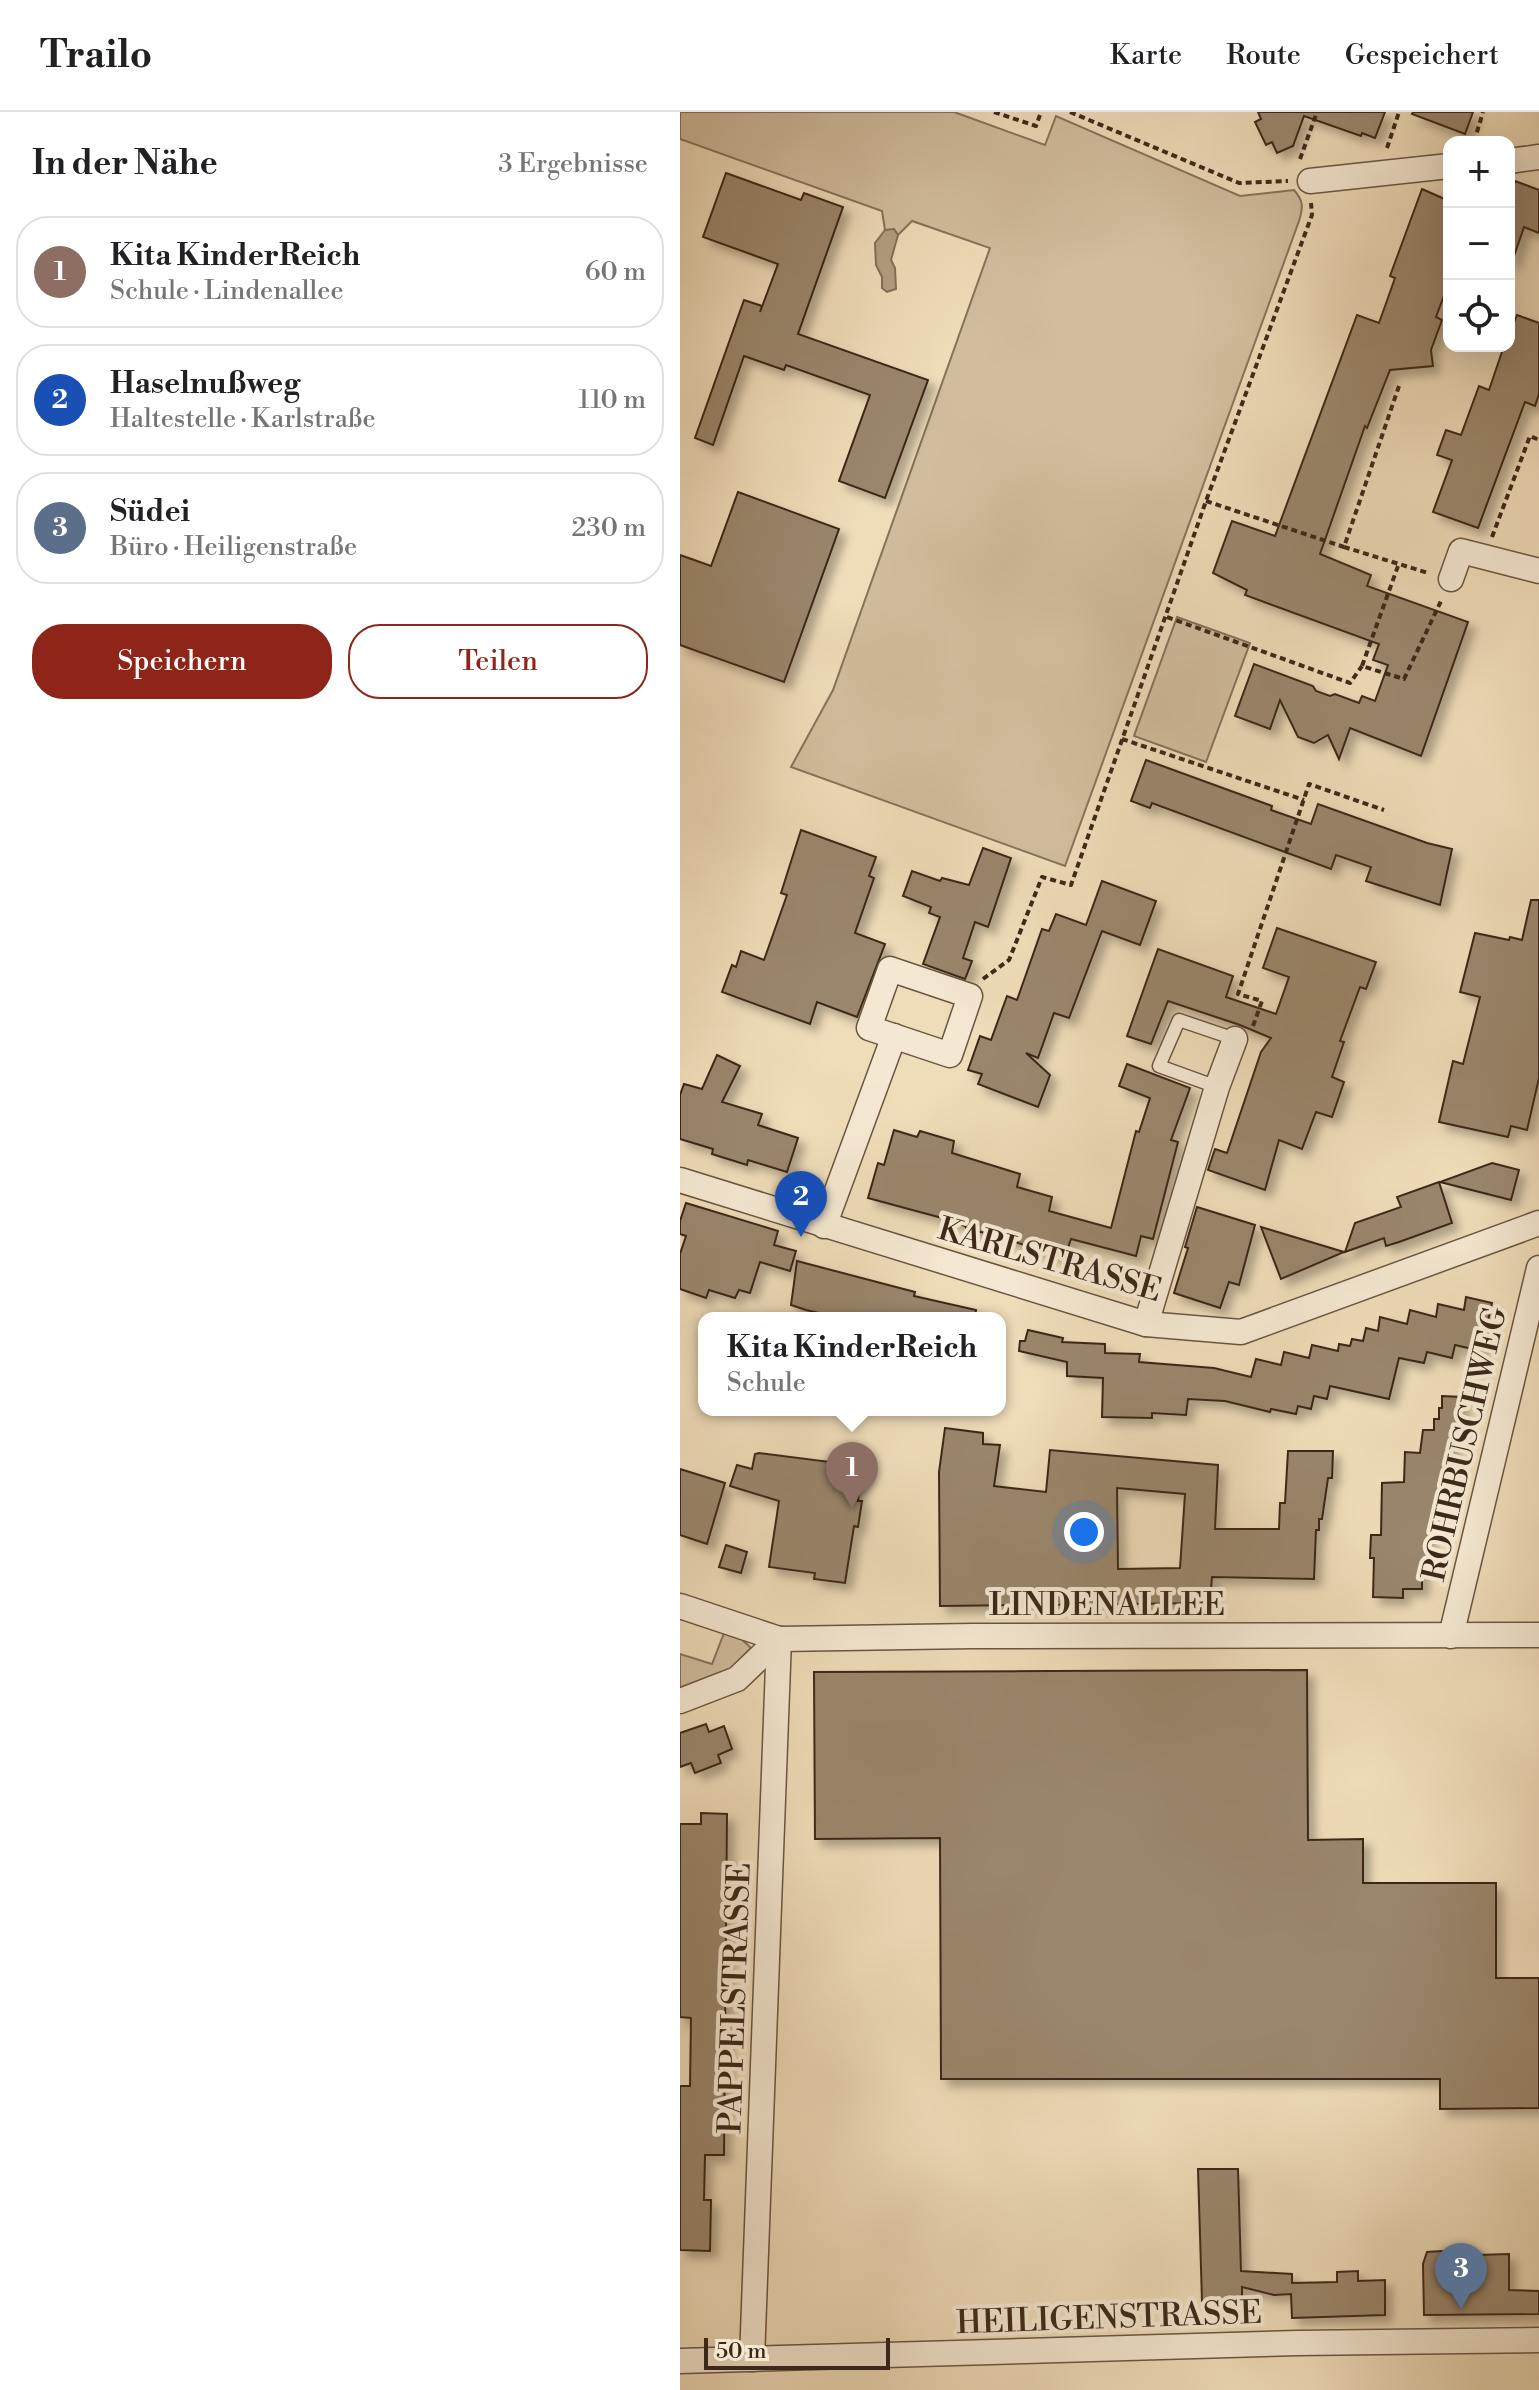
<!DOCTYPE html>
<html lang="de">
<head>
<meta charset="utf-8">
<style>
  :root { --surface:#fff; --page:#f2f2f2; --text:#202124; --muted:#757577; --line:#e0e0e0; --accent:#8f2418 }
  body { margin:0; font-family:"Libre Bodoni",serif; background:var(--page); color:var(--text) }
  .controls { position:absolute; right:24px; top:24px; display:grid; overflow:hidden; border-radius:16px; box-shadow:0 8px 32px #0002 }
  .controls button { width:72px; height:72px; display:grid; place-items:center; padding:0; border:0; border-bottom:2px solid var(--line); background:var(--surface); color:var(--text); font:40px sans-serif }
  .scale { position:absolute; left:24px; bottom:20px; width:186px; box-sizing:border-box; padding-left:8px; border:4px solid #3d2819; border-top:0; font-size:22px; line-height:28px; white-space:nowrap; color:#3d2819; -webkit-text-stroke:6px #f5e8d2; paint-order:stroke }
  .you { position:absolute; left:404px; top:1420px; width:28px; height:28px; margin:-20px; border:6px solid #fff; border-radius:50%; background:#1a73e8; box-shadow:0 0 0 12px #1a73e833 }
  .badge { display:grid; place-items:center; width:52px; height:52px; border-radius:50%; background:var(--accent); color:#fff; font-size:26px; font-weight:700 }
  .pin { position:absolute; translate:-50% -66px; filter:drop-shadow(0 2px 4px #0008) }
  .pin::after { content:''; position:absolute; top:42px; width:28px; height:24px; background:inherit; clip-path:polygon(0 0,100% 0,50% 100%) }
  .popup { position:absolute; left:18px; top:1200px; width:308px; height:104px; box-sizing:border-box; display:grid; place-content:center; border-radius:16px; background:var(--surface); filter:drop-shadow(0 2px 6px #0005); font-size:26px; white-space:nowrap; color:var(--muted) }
  .popup b { font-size:30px; color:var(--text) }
  .popup::after { content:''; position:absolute; left:50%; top:100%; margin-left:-16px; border:16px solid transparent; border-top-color:var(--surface) }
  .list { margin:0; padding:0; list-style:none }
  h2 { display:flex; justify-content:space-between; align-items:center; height:104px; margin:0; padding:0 32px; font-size:34px }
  h2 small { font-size:26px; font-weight:400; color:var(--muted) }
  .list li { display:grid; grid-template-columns:52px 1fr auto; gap:24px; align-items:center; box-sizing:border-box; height:112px; margin:0 16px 16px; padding:0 16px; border:2px solid var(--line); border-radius:32px }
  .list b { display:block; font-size:30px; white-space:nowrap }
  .list p { margin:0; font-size:26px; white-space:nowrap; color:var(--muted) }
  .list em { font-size:26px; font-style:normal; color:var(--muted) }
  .actions { display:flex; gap:16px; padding:24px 32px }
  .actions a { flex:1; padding:18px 0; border:2px solid var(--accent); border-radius:32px; text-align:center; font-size:28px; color:var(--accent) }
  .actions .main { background:var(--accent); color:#fff }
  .icon { flex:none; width:44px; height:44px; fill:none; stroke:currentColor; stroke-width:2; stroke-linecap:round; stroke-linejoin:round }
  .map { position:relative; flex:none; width:859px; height:2278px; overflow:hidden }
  header { display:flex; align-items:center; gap:48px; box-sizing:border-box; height:112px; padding:0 40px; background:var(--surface); border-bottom:2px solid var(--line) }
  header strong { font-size:38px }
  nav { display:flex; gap:44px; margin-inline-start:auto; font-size:28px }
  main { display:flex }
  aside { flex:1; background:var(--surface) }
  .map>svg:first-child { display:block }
</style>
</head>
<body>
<header>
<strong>Trailo</strong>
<nav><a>Karte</a><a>Route</a><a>Gespeichert</a></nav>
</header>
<main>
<aside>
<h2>In der Nähe<small>3 Ergebnisse</small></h2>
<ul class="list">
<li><span class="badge" style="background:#8d6e63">1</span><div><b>Kita KinderReich</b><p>Schule · Lindenallee</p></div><em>60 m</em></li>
<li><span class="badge" style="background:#1a4fb4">2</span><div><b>Haselnußweg</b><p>Haltestelle · Karlstraße</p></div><em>110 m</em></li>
<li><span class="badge" style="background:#5c6f8a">3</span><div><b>Südei</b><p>Büro · Heiligenstraße</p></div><em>230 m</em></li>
</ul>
<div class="actions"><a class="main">Speichern</a><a>Teilen</a></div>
</aside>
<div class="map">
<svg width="859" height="2278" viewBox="0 0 859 2278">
  <defs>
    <filter id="shadow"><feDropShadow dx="7" dy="7" stdDeviation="4" flood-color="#0004"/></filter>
  </defs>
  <rect width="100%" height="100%" fill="#efdcb9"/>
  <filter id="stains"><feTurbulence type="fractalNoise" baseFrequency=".0025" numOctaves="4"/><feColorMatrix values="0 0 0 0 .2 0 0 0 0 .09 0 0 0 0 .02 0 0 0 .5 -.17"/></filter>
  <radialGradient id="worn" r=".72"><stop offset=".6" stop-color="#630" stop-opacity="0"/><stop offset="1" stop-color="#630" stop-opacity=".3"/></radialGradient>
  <!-- green -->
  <g fill="#d1bd9e" stroke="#87725c" stroke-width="2">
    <path d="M0,0h274l91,33 11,-29 184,80 54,-6c10,11 9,18 5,31l-234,645 -274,-99 42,-77 157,-442 -78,-27 -14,14 -4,-5h-9l-3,-19 -202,-72z"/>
    <polygon points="497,505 570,531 526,650 454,624"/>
    <polygon points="44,1521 57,1523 71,1536 50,1558 0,1578 0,1542 32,1552"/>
  </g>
  <!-- water -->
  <polygon fill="#b29f83" stroke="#836f59" stroke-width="2" points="214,117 218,123 211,148 215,156 216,177 207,180 202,176 202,165 196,153 195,131 205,118"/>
  <!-- building -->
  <g fill="#9a866c" stroke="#3d2819" stroke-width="2" fill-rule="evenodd" filter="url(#shadow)">
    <polygon points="578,0 705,0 695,26 682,21 681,24 624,4 613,34 597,41 592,30 586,33 575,10 581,7"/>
    <polygon points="733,0 793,0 785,22 732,2"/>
    <polygon points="46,61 121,88 124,81 163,95 118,222 248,268 205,386 159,369 190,283 106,253 104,258 64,244 33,333 15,326 64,188 82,194 80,200 98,152 23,125"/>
    <polygon points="835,69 859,78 859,121 844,115 832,150 829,149 829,85"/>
    <polygon points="742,77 769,89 769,170 756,205 762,208 751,238 753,254 710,258 687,316 685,314 640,442 691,463 687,474 788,510 741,644 670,616 659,647 648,623 634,631 618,625 600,588 590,617 555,604 574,552 633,574 636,579 650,584 655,582 679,591 682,584 695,589 708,553 693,548 699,532 565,483 567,478 533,461 552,409 595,424 677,203 699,211 715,166 710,164"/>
    <polygon points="837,203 859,211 859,282 855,294 845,290 798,416 753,400 772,348 757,343 766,318 781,323 799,274 809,278 824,234 829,234 829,224"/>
    <polygon points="58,380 159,417 104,570 0,533 0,443 31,454"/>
    <polygon points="466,648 592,694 591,698 631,712 638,692 747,731 772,737 760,793 686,769 691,755 656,743 651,757 472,691 470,696 451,689"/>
    <polygon points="121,718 196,745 189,764 194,766 175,821 205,832 177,905 137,890 130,912 42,880 52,853 56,855 61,839 84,848 107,783 101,781"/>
    <polygon points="303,736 331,746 308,815 295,810 283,846 292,849 285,867 243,852 260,805 249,801 251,795 223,784 232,759 260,769 262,766 289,773"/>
    <polygon points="422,769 476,789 460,833 422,819 389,906 374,901 358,946 346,941 370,963 358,995 298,972 302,962 288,958 300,924 311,928 327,884 337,888 362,817 369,819 376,802 406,813"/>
    <polygon points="851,788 859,788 859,966 847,1018 831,1014 828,1025 759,1010 773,949 783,952 800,885 780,880 795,821 829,828 830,825 842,828"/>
    <polygon points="597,816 696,850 686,877 680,875 660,929 664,930 652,965 664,970 652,1005 636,1000 622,1037 599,1028 585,1078 528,1058 535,1037 547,1041 581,940 591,926 560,913 488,889 471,932 447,924 478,837 553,864 546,885 596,902 609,865 583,856"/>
    <polygon points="37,943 60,954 42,990 82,1002 78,1013 118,1026 107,1060 68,1048 67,1053 32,1042 33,1037 0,1027 0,983 4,972 22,977"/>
    <polygon points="447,952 510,976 491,1028 498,1030 473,1127 461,1124 456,1144 391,1127 385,1145 301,1120 288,1119 285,1114 262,1106 188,1086 198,1051 204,1053 214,1018 237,1025 240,1019 274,1029 272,1041 340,1062 337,1075 372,1085 369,1099 431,1116 456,1019 459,1020 470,986 439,974"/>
    <polygon points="812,1051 839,1058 831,1088 760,1070"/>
    <polygon points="759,1070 772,1111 719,1130 706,1134 704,1126 665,1140 675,1111 721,1095 717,1085"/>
    <polygon points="6,1091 98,1119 94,1133 116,1139 110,1159 80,1150 70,1181 59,1178 55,1186 29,1178 26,1186 0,1177 0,1142 6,1124 0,1122 0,1109"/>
    <polygon points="517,1095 575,1113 559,1173 549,1170 540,1196 494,1181 508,1136 505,1135"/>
    <polygon points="581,1115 664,1140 601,1167"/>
    <polygon points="117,1149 235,1180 234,1184 296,1198 295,1206 160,1206 126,1198 111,1193"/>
    <polygon points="786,1185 812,1191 801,1239 775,1233 772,1246 747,1240 744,1251 719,1246 709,1287 650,1274 647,1287 634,1284 631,1297 618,1294 616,1302 591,1297 590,1300 545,1289 508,1287 506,1303 472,1301 472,1306 422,1305 423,1266 387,1264 387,1250 339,1239 340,1229 345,1229 348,1218 383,1226 382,1230 425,1232 425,1241 460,1242 459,1250 534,1256 571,1265 576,1247 601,1253 604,1240 629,1246 632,1233 658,1239 659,1232 670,1234 672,1227 683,1229 686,1216 698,1219 700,1205 727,1212 730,1198 756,1205 758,1192 784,1198"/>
    <polygon points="762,1284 782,1285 781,1307 778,1307 778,1320 773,1320 771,1345 767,1345 765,1371 761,1371 761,1385 758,1385 758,1397 754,1397 752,1423 749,1423 746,1449 742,1449 742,1477 723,1477 723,1486 693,1485 694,1446 690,1446 691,1423 701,1423 702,1371 724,1370 725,1340 740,1341 743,1318 754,1318 754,1307 759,1307 759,1296 762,1296"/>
    <path d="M265,1316l38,5v11l17,1 -6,41 52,6 4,-42 168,15 -3,64h64l1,-26h5l3,-52h45l-1,27h-4l-6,41h-3v11h-3l-2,49 -102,-2 -2,26 -270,3 -1,-134zM437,1376l68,6 -5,74 -62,1z"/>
    <polygon points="79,1341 182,1354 178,1389 182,1389 178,1415 174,1414 165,1471 134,1467 135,1461 89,1455 99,1389 50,1374 57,1353 72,1357 75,1342"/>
    <polygon points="0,1357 45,1371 27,1432 0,1423"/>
    <polygon points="46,1433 67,1440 61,1461 39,1455"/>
    <polygon points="627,1558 628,1728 683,1727 683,1771 816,1771 816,1866 859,1866 859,1996 760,1997 760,1967 261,1967 260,1726 135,1727 134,1560"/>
    <polygon points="26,1612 29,1620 44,1614 52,1637 38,1643 41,1651 15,1661 11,1651 0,1655 0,1621"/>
    <polygon points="21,1701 47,1702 44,2043 25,2043 24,2088 31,2088 30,2139 0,2138 0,1974 10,1974 11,1906 0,1905 0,1712 21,1712"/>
    <polygon points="518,2057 558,2057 561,2159 612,2162 612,2171 657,2170 657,2160 678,2159 678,2169 705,2168 705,2203 612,2206 611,2182 594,2183 562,2175 562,2188 522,2189"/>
    <polygon points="794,2137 797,2143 829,2142 829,2178 859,2179 859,2202 744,2203 743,2152 747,2140"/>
  </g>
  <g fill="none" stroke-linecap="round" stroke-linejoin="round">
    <!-- lane casing -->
    <g stroke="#6a5541" stroke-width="15">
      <polyline id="lane" points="537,975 479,954 499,908 555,927"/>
    </g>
    <!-- street casing -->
    <g stroke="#6a5541" stroke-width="27">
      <g id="street">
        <polyline points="829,49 859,45"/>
        <polyline points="630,69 769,54"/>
        <polyline points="771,467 781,439 859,459"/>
        <polygon points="210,857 290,884 270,943 189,916"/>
        <polyline points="0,1068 466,1212 561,1220 859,1111"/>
        <polyline points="144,1114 214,924"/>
        <polyline points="466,1212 537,975 555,927"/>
        <polyline points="0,1494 99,1527 292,1524 859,1523"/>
        <polyline points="771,1524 859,1156"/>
        <polyline points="0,1589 57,1567 99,1527"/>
        <polyline points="72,2247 99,1527"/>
        <polyline points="0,2249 618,2231 859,2228"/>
      </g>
    </g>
    <!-- path -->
    <g stroke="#3d2819" stroke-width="4" stroke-dasharray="6 4" stroke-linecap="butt">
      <polyline points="314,0 356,14 361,0"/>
      <polyline points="390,0 559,71 608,69"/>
      <polyline points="794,30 803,0"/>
      <polyline points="707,36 719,0"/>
      <polyline points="620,47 637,0"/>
      <polyline points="768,204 769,202"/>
      <polyline points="719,274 664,435 748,461"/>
      <polyline points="526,389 664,435"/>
      <polyline points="812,425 850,324 859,328"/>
      <polyline points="718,454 682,554 724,567 761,489"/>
      <polyline points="487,505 670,571 682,554"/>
      <polyline points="442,627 624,688"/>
      <polyline points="303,867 329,848 362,765 391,773 526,389 632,103 631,91"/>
      <polyline points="573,914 582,889 558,882 629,672 704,698"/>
    </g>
    <!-- lane -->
    <use href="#lane" stroke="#f5e8d2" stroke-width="12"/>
    <!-- street -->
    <use href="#street" stroke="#f5e8d2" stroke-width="24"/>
  </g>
  <g text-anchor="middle" stroke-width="8" stroke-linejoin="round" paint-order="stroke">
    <!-- street labels -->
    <g font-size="32" fill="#3d2819" stroke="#f5e8d2">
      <text transform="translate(370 1147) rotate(16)" y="11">KARLSTRASSE</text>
      <text transform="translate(784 1332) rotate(-77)" y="11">ROHRBUSCHWEG</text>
      <text x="427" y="1503">LINDENALLEE</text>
      <text transform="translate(54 1886) rotate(-88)" y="11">PAPPELSTRASSE</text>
      <text transform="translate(429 2205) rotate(-2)" y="11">HEILIGENSTRASSE</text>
    </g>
  </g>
  <rect width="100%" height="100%" filter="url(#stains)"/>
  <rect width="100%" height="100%" fill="url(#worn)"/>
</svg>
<div class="controls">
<button>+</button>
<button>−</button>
<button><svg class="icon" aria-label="locate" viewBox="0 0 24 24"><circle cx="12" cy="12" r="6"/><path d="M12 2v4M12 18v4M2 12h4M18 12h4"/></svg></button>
</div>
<div class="scale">50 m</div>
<div class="you"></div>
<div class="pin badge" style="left:172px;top:1396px;background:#8d6e63">1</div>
<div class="popup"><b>Kita KinderReich</b>Schule</div>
<div class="pin badge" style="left:121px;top:1125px;background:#1a4fb4">2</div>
<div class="pin badge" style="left:781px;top:2197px;background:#5c6f8a">3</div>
</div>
</main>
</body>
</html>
